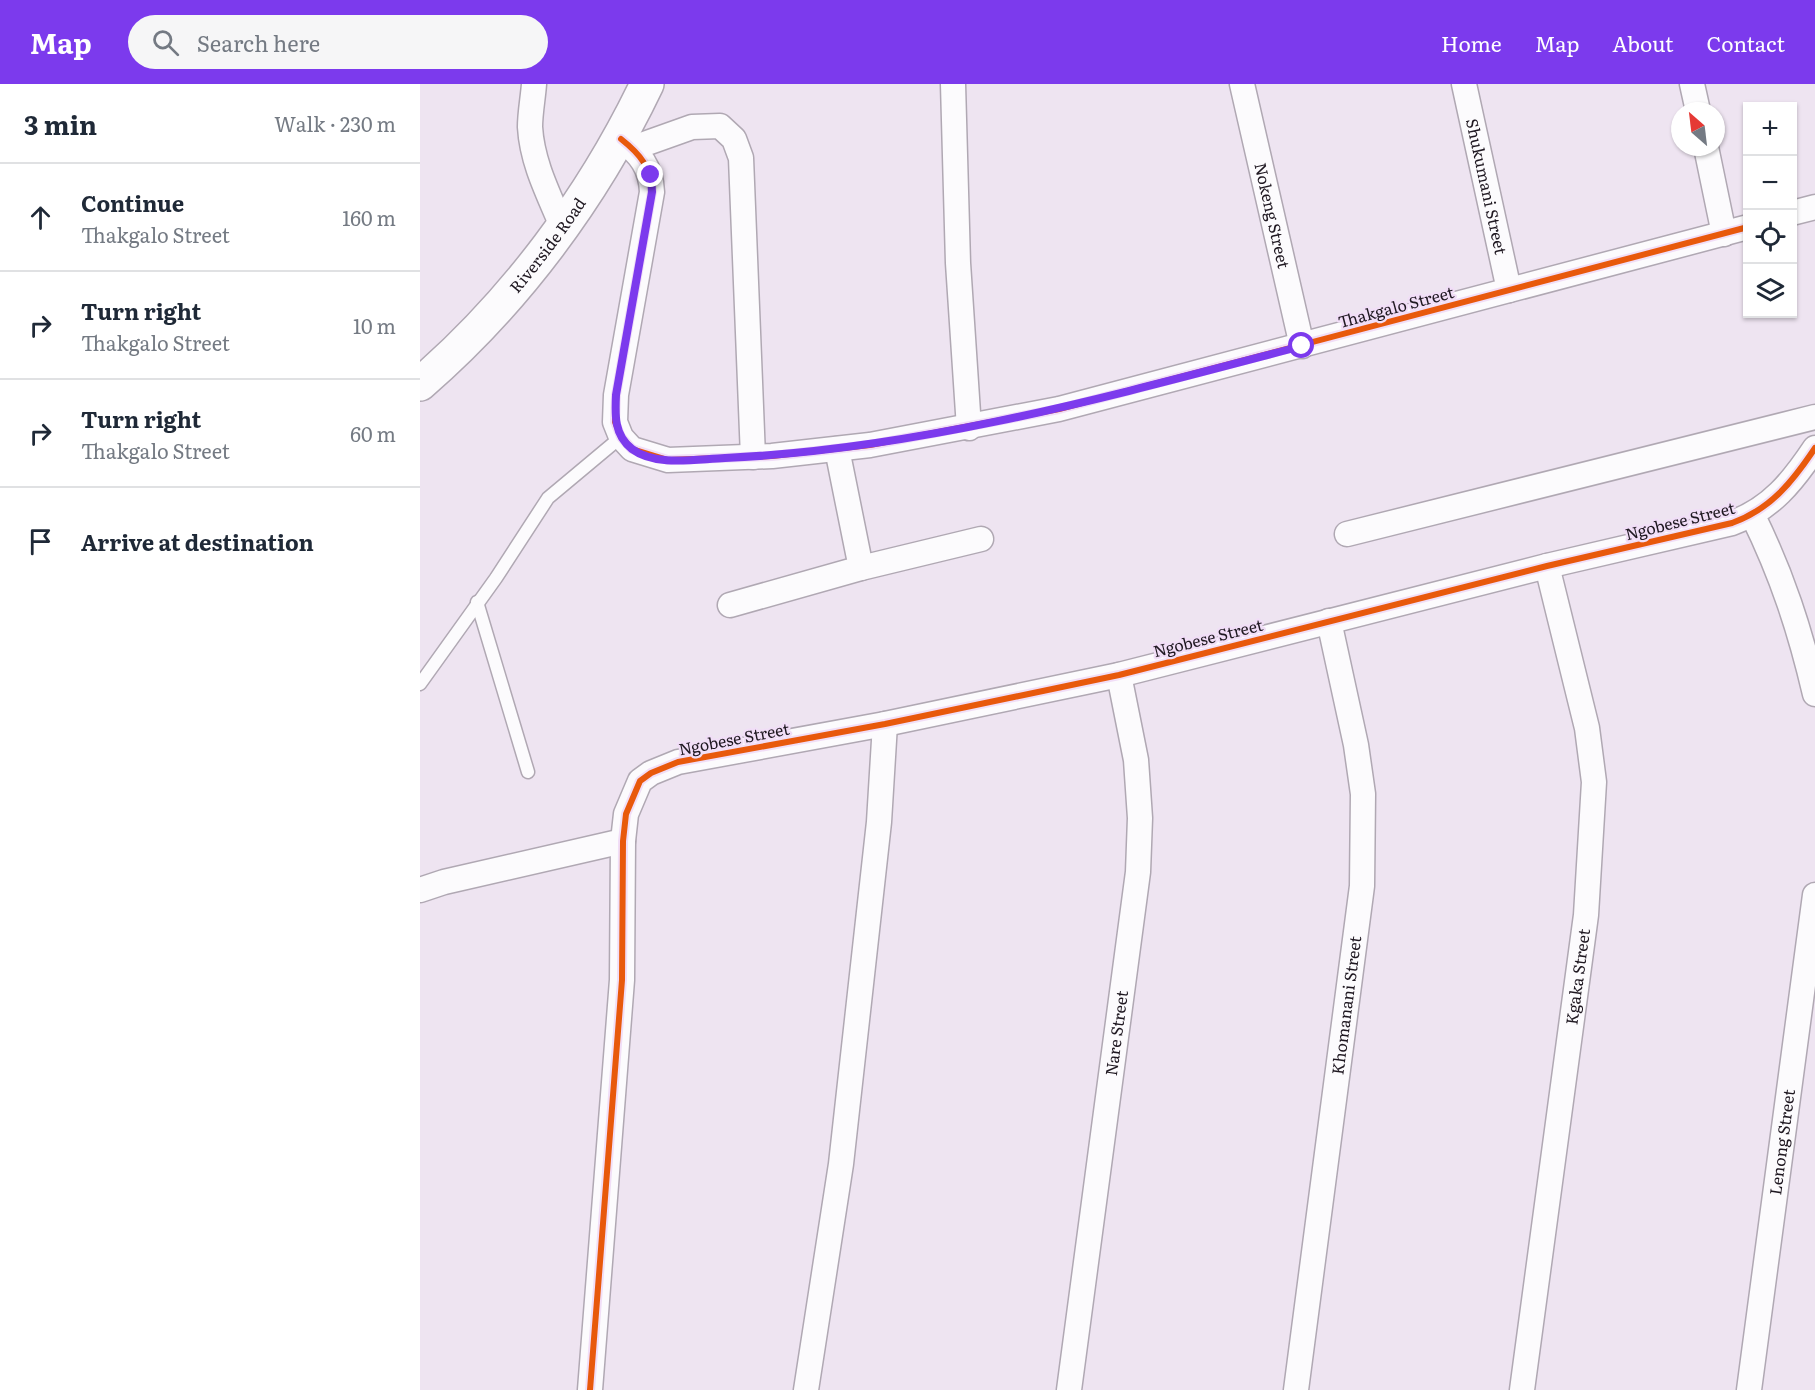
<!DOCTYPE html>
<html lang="en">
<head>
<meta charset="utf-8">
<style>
  :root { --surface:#fff; --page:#f6f6f7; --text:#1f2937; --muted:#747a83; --line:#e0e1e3; --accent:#7c3aed }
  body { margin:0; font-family:Literata,serif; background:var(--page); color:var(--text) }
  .controls { position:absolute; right:18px; top:18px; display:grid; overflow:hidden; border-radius:0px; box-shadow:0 2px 4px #0004 }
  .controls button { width:54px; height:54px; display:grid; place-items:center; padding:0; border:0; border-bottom:2px solid var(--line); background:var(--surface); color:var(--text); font:30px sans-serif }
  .compass { position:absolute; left:1251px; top:18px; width:54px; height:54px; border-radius:50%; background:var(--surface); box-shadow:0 2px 4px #0004; rotate:332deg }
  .stop { position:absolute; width:18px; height:18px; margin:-14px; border:4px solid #7c3aed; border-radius:50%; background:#fff }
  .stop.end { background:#7c3aed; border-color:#fff; box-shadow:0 2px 6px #0008 }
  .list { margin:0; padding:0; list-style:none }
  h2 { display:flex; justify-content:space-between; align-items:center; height:78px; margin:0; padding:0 24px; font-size:26px }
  h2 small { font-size:20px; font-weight:400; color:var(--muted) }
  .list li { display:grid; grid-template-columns:39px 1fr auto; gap:18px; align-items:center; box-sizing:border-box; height:108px; padding:0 24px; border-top:2px solid var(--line) }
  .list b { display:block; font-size:22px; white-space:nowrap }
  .list p { margin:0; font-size:20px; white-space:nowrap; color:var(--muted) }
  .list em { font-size:20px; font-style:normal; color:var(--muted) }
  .icon { flex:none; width:33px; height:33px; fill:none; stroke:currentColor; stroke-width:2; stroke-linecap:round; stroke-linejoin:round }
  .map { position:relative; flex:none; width:1395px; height:1306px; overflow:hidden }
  header { display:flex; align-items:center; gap:36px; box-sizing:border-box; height:84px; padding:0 30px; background:var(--accent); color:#fff }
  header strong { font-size:28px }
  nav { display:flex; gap:33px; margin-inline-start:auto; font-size:21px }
  .search { width:420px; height:54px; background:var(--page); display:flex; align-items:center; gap:15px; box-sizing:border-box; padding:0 21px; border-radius:33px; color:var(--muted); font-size:22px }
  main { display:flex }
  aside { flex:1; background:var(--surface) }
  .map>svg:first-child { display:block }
</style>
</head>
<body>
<header>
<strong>Map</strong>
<div class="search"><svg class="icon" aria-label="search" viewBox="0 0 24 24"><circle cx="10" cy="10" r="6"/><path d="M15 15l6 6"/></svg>Search here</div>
<nav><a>Home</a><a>Map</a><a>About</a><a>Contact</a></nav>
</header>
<main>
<aside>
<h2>3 min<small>Walk · 230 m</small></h2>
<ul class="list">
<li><svg class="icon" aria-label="ahead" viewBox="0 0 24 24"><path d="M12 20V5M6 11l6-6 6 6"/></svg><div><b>Continue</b><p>Thakgalo Street</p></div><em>160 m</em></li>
<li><svg class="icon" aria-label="right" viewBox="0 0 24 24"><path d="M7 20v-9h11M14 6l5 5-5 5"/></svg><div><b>Turn right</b><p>Thakgalo Street</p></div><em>10 m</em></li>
<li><svg class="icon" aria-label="right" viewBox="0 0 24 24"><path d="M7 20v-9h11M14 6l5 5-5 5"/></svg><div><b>Turn right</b><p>Thakgalo Street</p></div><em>60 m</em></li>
<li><svg class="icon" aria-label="arrive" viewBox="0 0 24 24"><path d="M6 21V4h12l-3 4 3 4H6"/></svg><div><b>Arrive at destination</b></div></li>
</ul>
</aside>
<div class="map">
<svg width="1395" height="1306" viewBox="0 0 1395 1306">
  <rect width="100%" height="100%" fill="#eee4f1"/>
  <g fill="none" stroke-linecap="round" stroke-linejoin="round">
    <!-- lane casing -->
    <g stroke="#b0a8b3" stroke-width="15">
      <g id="lane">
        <polyline points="57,518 108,688"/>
        <polyline points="0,600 76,494 128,414 201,353"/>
      </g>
    </g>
    <!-- street casing -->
    <g stroke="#b0a8b3" stroke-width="27">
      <g id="street">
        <path d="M114,0c-1,14 -4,29 -4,43 2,35 18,66 32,99"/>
        <polyline points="533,0 538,179 549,344"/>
        <path id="s1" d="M822,0l60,262"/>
        <path id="s2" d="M1044,0l45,206"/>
        <polyline points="1272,0 1278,27"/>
        <path d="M201,55c19,15 30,28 31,53l-36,203 -1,27 6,15 11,12 36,11 104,-4 98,-11 189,-36 689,-182"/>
        <polyline points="1286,63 1304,150"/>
        <polyline points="213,64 272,43 300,42 314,55 321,74 333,373"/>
        <polyline points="1372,129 1395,123"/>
        <path d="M1333,432c29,59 47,114 62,178"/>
        <polyline points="927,450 1395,333"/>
        <polyline points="441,484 561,455"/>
        <polyline points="310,521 441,484 417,365"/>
        <polyline points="0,806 24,798 203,757"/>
        <path d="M170,1306l32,-410 1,-139 3,-27 14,-33 11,-8 27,-11 207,-38 234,-49 428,-109 185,-43c39,-14 61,-42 83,-75"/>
        <polyline points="386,1306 421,1080 459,738 465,640"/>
        <path id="s3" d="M649,1306l69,-518 2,-54 -4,-58 -17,-85"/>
        <path id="s4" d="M876,1306l66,-504 1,-92 -7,-49 -27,-124"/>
        <path id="s5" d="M1102,1306l64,-475 8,-133 -7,-54 -40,-162"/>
        <path id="s6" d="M1329,1306l66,-495"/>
      </g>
    </g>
    <!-- secondary casing -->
    <g stroke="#b0a8b3" stroke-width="36">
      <g id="secondary">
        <path id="s7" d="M0,300c95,-82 173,-187 227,-300"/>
      </g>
    </g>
    <!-- lane -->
    <use href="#lane" stroke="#fcfbfd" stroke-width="12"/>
    <!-- street -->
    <use href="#street" stroke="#fcfbfd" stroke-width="24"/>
    <!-- secondary -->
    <use href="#secondary" stroke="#fcfbfd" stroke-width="33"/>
    <!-- cycleway casing -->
    <g stroke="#f1def7" stroke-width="10">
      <g id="cycleway">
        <path d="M201,55c19,15 30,28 31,53l-36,203 -1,27 6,15 11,12 36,11 104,-4 98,-11 189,-36 689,-182"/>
        <path d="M170,1306l32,-410 1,-139 3,-27 14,-33 11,-8 27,-11 207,-38 234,-49 428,-109 185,-43c39,-14 61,-42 83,-75"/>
      </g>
    </g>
    <!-- cycleway -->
    <use href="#cycleway" stroke="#e8590c" stroke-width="6"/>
  </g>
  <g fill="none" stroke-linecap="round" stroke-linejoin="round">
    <!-- route -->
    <path stroke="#7c3aed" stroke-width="8" d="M231,91l1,17 -36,203c-1,20 -2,40 16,54 24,18 64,10 93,9 197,-9 386,-62 577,-112"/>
  </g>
  <g text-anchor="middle" stroke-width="4.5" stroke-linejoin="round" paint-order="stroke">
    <!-- street labels -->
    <g font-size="16" fill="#1f1821" stroke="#f1def7">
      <text dy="6" stroke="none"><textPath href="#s2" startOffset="105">Shukumani Street</textPath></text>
      <text dy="6" stroke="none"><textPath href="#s1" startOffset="135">Nokeng Street</textPath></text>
      <text dy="6" stroke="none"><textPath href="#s7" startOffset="189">Riverside Road</textPath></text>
      <text transform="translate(976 223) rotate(-15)" y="6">Thakgalo Street</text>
      <text transform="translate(1260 437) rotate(-14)" y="6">Ngobese Street</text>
      <text transform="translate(788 554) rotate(-14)" y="6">Ngobese Street</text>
      <text transform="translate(314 655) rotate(-11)" y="6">Ngobese Street</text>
      <text dy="6" stroke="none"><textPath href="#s5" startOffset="417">Kgaka Street</textPath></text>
      <text dy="6" stroke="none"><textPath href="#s4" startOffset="388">Khomanani Street</textPath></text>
      <text dy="6" stroke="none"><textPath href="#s3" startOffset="360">Nare Street</textPath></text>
      <text dy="6" stroke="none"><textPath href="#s6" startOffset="250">Lenong Street</textPath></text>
    </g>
  </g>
</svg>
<div class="controls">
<button>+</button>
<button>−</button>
<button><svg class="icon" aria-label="locate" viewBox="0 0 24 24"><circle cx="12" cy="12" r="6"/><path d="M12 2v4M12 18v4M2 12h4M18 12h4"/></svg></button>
<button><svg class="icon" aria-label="layers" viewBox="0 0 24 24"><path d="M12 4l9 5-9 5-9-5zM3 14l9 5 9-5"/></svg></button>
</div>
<svg class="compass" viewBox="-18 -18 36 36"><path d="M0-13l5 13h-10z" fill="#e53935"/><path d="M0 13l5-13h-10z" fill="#747a83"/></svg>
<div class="stop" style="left:882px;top:262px"></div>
<div class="stop end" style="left:231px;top:91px"></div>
</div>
</main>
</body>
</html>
